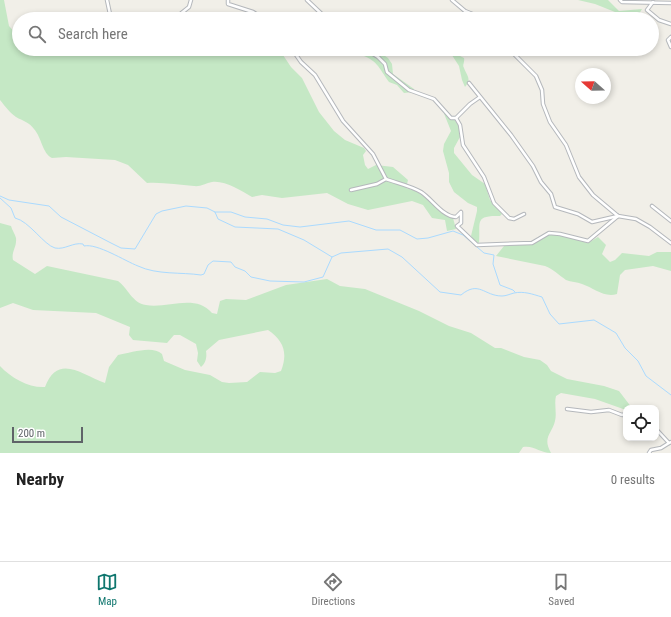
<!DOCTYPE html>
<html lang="en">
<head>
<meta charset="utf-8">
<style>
  :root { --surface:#fff; --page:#f6f6f6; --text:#222; --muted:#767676; --line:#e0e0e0; --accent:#0f766e }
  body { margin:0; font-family:"Roboto Condensed",sans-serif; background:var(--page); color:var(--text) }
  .controls { position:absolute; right:12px; bottom:12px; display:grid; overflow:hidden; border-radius:8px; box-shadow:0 2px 6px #0003 }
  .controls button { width:36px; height:36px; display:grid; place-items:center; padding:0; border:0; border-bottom:1px solid var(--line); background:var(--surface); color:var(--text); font:20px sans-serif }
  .compass { position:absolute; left:575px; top:68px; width:36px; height:36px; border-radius:50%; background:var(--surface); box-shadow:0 2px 6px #0003; rotate:290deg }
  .scale { position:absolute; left:12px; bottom:10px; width:71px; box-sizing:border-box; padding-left:4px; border:2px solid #5f6368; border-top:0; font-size:11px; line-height:14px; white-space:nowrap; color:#5f6368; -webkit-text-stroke:3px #fff; paint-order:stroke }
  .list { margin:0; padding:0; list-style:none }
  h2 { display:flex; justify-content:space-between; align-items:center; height:52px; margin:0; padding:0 16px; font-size:17px }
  h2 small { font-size:13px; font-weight:400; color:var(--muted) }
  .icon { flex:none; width:22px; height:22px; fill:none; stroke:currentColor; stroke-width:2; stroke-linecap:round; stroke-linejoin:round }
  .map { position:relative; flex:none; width:671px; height:453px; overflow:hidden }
  .search { position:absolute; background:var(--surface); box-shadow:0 2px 6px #0003; left:12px; right:12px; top:12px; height:44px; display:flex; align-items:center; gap:10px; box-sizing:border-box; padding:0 14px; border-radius:22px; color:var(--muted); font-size:15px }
  .sheet { height:108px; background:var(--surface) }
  nav { display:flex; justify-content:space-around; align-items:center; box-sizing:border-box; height:56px; border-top:1px solid var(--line); background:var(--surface); font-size:11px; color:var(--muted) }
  nav a { display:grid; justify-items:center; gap:2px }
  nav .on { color:var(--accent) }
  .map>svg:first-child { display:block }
</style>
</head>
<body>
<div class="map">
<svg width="671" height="453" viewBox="0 0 671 453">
  <rect width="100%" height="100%" fill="#f1efe8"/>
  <!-- green -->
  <g fill="#c5e8c5">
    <path d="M0,0h4l5,26 10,11v12h92c3,2 5,5 8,5 9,3 38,0 45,-5h115l12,18 11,11 17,34 15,19 11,9 19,8 2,3 -3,4 2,10 3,4 8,-4 17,2 15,13 -2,8 10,3 37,27 3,11 -9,2 -2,-11 -13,-2 -9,-13 -11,-4 -44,9 -20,-6 -21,-11 -45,5 -20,-3 -10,2c-10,-6 -28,-17 -40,-15 -6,1 -12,5 -18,4 -16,-1 -31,-4 -47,-3l-19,-18 -13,-5 -49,-3 -14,1c-10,-5 -10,-20 -18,-29 -5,-7 -11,-8 -18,-12 -6,-4 -11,-11 -16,-17z"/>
    <polygon points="578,0 608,0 619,11 642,9 639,14 630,18 595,4"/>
    <polygon points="242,12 255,19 179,19 185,15 211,16"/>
    <path d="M355,49h20l13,9 4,6 1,10 21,15 -1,3 -9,1 -7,-8 -8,-3c-11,-15 -11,-22 -31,-28z"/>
    <path d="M448,49h6l4,6 6,3c1,4 -2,7 0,10 3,8 8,11 1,19l-3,-7 -3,-14z"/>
    <path d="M443,111l3,4 9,5 4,7 1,10 -6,11v5l18,22 13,9 5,16 12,14 -2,2c-27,-1 -19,7 -21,27l-5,-2 -3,-5 6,-25v-4l-9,-4 -14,-11 -5,-10v-9l-6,-22 1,-7 7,-13z"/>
    <path d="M0,223l11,3c1,4 4,8 5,12 1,9 -5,14 -3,22l22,14 12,-8 71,15c10,7 14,22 28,24 21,4 49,-12 66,8l5,1 3,-13 6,-2 20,1 40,-15 41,-6 13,7 25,3 54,22 30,15 22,7 24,15h6l23,9 16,3 7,5 4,6 16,8 37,7 15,5 13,17h-6v2l-31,-11 -34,-6 -5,3c-2,8 1,17 -1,25 -3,13 -13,16 -4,32 -11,0 -17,-8 -28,-6l-4,6h-519v-87c11,12 29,22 45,21 13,-34 37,-12 60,-4l4,-16 9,-12c13,-2 34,-10 44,-1l2,7 21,9 25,5 12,7 7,1 18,-1 13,-10 15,1 6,-2c7,-18 3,-30 -13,-41l-49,10 -13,11c1,6 0,12 -5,16l-4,-6 1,-8 -2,-9 -16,-9h-6l-7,8 -34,-3 -4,-5 1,-8 -34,-14 -63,-3 -20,-7 -13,5z"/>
    <path d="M549,235h11l28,8 10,-6 8,8 -4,9 8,8 5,-2 7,-7 27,3 8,-4h14v19l-18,-5 -28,4 -5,5 -3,19c-13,4 -23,-6 -35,-10 -5,-2 -11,-2 -16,-4 -7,-5 -13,-11 -21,-14l-49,-10 8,-10 28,-2z"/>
  </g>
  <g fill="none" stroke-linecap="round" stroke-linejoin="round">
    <!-- stream -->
    <g stroke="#aadaff" stroke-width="1">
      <path d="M0,196l9,4 40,6 12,11 50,26 10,5 14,1 21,-35 6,-3 24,-5 21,2 8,4 3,7 17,8 43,2 26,11 28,17 9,-4 47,-4 14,8 38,35 21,3c18,-15 23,1 41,1 4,0 8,-2 12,-3 10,-2 18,1 28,4l8,17 9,10 35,-4 22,13 9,15 13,13 8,15 25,19"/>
      <path d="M0,198l11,10 4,10c14,3 29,27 40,30 10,2 18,-6 28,-4l1,2c13,-3 41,15 54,20 19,9 43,6 63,9l3,-1 4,-9 5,-4 18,1 4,5 10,4 6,6 19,4 34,1 19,-5 9,-20"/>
      <polyline points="215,212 231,212 245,217 267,219 283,225 300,227 349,221 376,230 400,230 417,239 428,238 453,231 463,235 484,253 494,255 493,264 500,285 513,290 515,292"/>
    </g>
    <!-- street casing -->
    <g stroke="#b5b8bc" stroke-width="4.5">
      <g id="street">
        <polyline points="107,0 111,19"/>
        <polyline points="228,0 228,4 253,12 264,19"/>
        <polyline points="307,0 327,19"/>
        <polyline points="452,0 465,11 485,19"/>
        <polyline points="620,0 622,2 671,3"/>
        <polyline points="653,2 647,10 659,20 671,24"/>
        <polyline points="174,19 189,7 191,0"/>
        <polyline points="671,37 668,40 671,47"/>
        <polyline points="125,49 132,52 134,49"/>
        <polyline points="292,49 301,62 315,75 343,121 373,154 386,179"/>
        <polyline points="365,49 378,57 385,64 387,72 409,90 434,99 451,118 456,118 470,104 480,97"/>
        <polyline points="509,49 536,76 542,90 543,104 550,122 566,145 579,177 593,195 618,216 636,219 650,227 671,243"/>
        <polyline points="469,83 511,135 533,166 541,182 551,194 555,207 578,214 592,222 618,216"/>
        <polyline points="456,118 460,125 463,145 484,177 494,203 509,218 514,219 524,214"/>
        <path d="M351,190l26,-6 9,-5c11,4 25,7 35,13 11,7 22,25 35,25l5,-5v11l-4,3 20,19 55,-2 17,-10 11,1 28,7 30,-25"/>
        <polyline points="652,206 671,221"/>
        <polyline points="567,409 591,412 609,410 622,415 626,414"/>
        <polyline points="656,429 669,443 671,442"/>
        <polyline points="649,453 651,450 661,448 669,443"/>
      </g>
    </g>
    <!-- street -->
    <use href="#street" stroke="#fff" stroke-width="2.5"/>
  </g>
</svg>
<div class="controls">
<button><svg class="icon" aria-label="locate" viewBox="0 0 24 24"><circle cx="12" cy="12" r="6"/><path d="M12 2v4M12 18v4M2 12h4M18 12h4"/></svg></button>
</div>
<svg class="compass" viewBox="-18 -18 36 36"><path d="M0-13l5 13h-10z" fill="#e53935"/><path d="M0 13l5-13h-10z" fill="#767676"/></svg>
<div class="scale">200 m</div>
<div class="search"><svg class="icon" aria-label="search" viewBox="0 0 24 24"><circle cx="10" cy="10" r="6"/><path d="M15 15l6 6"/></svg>Search here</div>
</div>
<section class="sheet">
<h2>Nearby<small>0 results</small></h2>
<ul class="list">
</ul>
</section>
<nav>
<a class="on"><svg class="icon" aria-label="map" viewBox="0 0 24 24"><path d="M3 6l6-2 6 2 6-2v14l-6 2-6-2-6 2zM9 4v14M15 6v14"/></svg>Map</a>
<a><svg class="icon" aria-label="directions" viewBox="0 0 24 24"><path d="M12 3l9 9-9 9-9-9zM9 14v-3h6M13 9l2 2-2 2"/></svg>Directions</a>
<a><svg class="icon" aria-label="saved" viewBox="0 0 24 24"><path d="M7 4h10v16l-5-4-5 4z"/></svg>Saved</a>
</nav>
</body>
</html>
